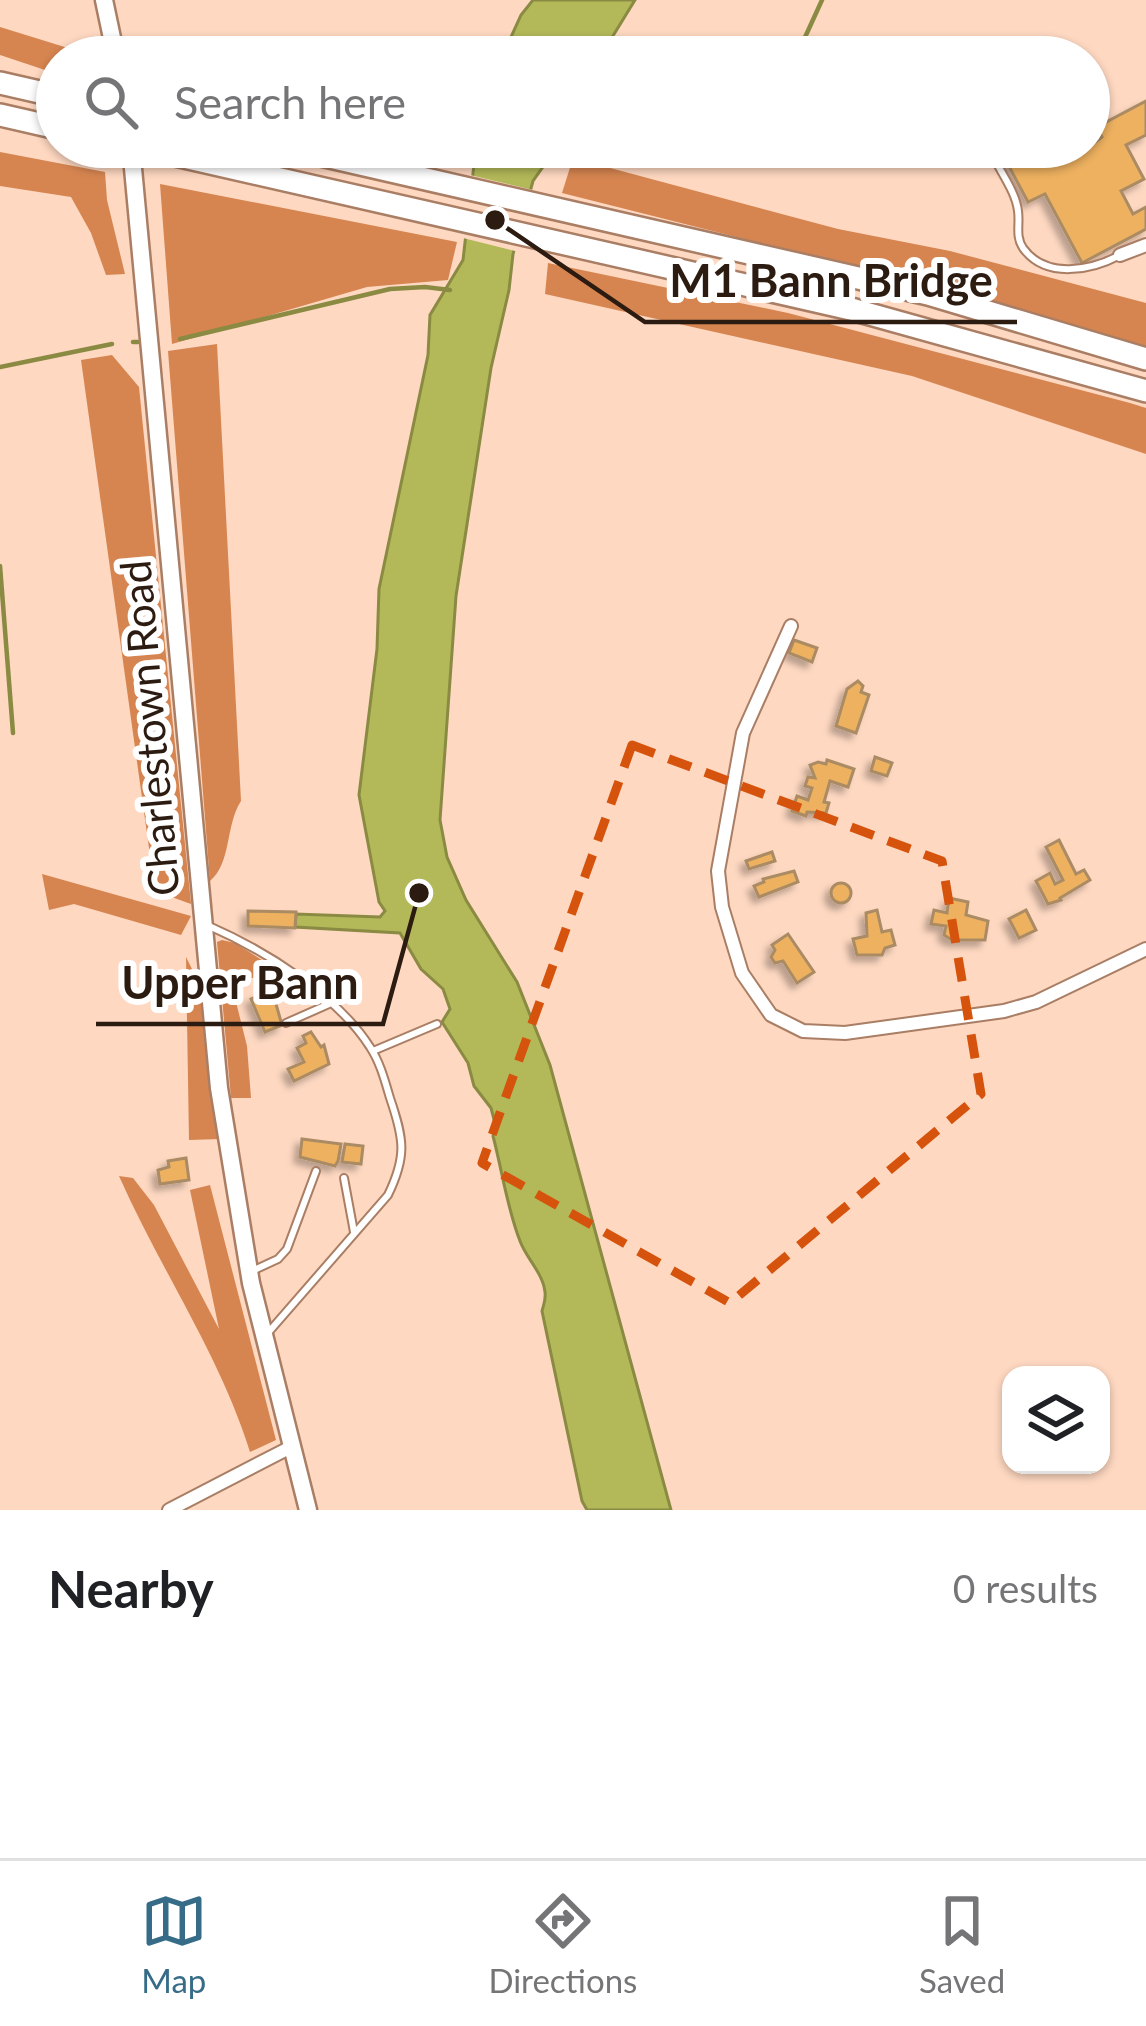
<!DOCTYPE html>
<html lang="en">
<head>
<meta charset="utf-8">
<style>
  :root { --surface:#fff; --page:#f2f2f2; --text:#202124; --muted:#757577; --line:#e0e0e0; --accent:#366c87 }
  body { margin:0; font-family:Lato,sans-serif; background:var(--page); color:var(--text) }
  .controls { position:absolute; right:36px; bottom:36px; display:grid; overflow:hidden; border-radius:24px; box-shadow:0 3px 9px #0004 }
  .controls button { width:108px; height:108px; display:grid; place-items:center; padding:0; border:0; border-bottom:3px solid var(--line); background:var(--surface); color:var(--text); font:60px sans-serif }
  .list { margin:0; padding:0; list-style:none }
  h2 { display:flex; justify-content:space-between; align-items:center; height:156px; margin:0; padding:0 48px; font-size:51px }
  h2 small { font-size:39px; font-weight:400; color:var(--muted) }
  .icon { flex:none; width:66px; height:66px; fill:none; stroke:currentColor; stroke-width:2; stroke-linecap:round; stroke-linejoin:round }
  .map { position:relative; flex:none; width:1146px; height:1510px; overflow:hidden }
  .search { position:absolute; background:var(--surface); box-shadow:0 3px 9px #0004; left:36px; right:36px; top:36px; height:132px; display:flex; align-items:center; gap:30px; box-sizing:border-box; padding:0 42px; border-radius:66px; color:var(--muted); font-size:45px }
  .sheet { height:348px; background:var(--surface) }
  nav { display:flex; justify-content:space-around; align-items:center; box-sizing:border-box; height:168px; border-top:3px solid var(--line); background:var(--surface); font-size:33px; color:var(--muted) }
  nav a { display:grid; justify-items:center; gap:6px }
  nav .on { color:var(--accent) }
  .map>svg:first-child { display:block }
</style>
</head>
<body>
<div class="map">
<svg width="1146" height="1510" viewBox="0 0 1146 1510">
  <defs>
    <filter id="shadow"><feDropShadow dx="-5.5" dy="5.5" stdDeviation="3" flood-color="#0004"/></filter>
  </defs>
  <rect width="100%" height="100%" fill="#fed8c1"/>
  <!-- forest -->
  <g fill="#d68550">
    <polygon points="0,27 97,57 57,57 57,74 0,55"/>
    <polygon points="0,152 105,172 107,200 125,274 106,275 91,233 71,197 0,186"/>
    <polygon points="573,158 838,229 950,251 1146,303 1146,347 1005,305 562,193"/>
    <polygon points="160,184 457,242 448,280 367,287 172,344"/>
    <polygon points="548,263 788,313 1130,403 1146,408 1146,454 912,376 545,294"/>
    <path d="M217,344l24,457c-16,25 -9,61 -31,80l-42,-530z"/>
    <polygon points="112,355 139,387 191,904 155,891 81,360"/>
    <polygon points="42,874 191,916 181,935 74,904 49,910"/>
    <polygon points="222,940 235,943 284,974 236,980 237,1006 247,1046 251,1098 231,1098 217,942"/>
    <polygon points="186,957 201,987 221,1139 189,1140"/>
    <path d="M119,1176l14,2 21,27 65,124 -29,-139 20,-5 66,255 -26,12c-30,-97 -90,-183 -131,-276z"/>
  </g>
  <!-- water -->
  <g fill="#b3b959" stroke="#8a8a43" stroke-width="3">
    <polygon points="533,0 635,0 600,57 502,57 521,15"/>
    <path d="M476,147h81l-24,34 -20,73 -4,36 -18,78 -35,228 -16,224 7,37 19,43 51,82 33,83 121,445h-84l-5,-9 -40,-190c2,-8 4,-11 3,-19 -2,-19 -19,-34 -25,-51 -13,-33 -18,-71 -27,-105l3,-9 -5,-19 -17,-22 -6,-23 -26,-41 8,-13 -7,-20 -22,-20 -21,-36 -105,-6 1,-13 84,3 5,-6 -6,-9 -20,-107 18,-146 2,-60 49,-234 2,-40 33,-55z"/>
  </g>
  <!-- pier -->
  <polygon fill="#fed8c1" points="466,174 537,191 519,252 459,237"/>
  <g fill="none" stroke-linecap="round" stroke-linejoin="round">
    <!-- stream -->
    <g stroke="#8a8a43" stroke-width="4.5">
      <polyline points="796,57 822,0"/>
      <polyline points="180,339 390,289 425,287 450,290"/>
      <polyline points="133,342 138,342"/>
      <polyline points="0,367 112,344"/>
      <polyline points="0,566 13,733"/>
    </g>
  </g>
  <!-- building -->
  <g fill="#edb160" stroke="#aa8b64" stroke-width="3" filter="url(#shadow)">
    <polygon points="1146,101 1146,135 1126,145 1144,179 1121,191 1133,214 1146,207 1146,229 1082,263 1045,194 1028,202 1004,157 1023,147 1067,147 1071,154 1089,147 1102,137 1097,127"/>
    <polygon points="794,640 817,648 812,662 789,653"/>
    <polygon points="858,681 863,686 861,692 869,695 856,733 836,726 847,689"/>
    <polygon points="875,757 892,763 887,776 871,771"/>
    <polygon points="827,760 854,769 848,787 830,781 824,802 829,803 826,813 807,812 806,816 792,811 797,796 808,800 812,788 805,786 808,777 815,778 810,765 818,762 826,764"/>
    <polygon points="1059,840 1076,874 1084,870 1090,880 1060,898 1061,900 1048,904 1036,881 1050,873 1055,884 1063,880 1046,847"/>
    <polygon points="772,852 775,861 749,869 746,861"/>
    <polygon points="794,871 798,882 759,897 754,886 764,882 763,879"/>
    <circle cx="841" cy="893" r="10"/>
    <polygon points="949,898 968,902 966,915 988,921 985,940 952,940 944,935 946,926 931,924 934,910 947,913"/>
    <polygon points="877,910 882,932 891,930 895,945 885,948 882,955 857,955 853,939 867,936 866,913"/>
    <polygon points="1026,910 1036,930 1019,938 1009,919"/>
    <polygon points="248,911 296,912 295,928 248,926"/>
    <polygon points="788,934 814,972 797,983 783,961 775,963 771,957 775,950 772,945"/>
    <polygon points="267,992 270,998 274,997 282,1025 265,1032 251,999"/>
    <polygon points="311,1032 321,1047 324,1045 329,1064 294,1081 288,1069 304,1062 297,1048 306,1043 303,1036"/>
    <polygon points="302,1139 341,1144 338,1161 335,1166 300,1157"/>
    <polygon points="345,1144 363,1146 361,1164 342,1162"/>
    <polygon points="186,1158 189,1180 160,1184 158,1170 169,1167 168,1161"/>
  </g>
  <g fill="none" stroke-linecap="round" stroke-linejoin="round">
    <!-- service casing -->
    <g stroke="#a97e64" stroke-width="10">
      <g id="service">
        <path d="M1005,147l-11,11c8,16 22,35 24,53 2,13 -3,25 5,37 23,32 69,22 97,7"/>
        <path d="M209,926c55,24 128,69 161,121 10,15 15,34 20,51 14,41 17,58 -2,97l-121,139"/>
        <polyline points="286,1023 329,1004"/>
        <polyline points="373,1051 437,1024"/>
        <polyline points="344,1178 354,1232"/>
        <polyline points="252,1271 278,1259 287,1249 316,1171"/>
      </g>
    </g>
    <!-- minor casing -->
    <g stroke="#a97e64" stroke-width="16">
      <g id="minor">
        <polyline points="1120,255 1146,245"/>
        <polyline points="791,626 743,733 718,871 722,907 742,973 771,1015 803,1031 845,1033 1004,1011 1036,1002 1146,949"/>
        <polyline points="169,1510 291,1447"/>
      </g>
    </g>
    <!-- secondary casing -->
    <g stroke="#a97e64" stroke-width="21">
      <g id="secondary">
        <polyline points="104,0 116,57"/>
        <polyline points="131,147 219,1088 251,1283 308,1510"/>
      </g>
    </g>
    <!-- motorway casing -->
    <g stroke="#a97e64" stroke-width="26">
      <g id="motorway">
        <polyline points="0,83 57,96"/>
        <polyline points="0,115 57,128"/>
        <polyline points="140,147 855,310 1146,391"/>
        <polyline points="286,147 928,294 1146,359"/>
      </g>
    </g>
    <!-- service -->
    <use href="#service" stroke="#fff" stroke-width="6"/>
    <!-- minor -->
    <use href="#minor" stroke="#fff" stroke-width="12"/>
    <!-- secondary -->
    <use href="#secondary" stroke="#fff" stroke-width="16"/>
    <!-- motorway -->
    <use href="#motorway" stroke="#fff" stroke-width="21"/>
  </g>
  <!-- marked area -->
  <path fill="none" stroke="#d5530c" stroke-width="9" stroke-dasharray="24 15" stroke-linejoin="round" d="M632,745l310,116 39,233 -251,209 -248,-140z"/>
  <g text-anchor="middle" stroke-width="12" stroke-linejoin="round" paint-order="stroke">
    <!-- street labels -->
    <g font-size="42" fill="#2c1b10" stroke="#fff">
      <text transform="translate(150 728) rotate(-95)" y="15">Charlestown Road</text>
    </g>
  </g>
  <!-- callouts -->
  <path fill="none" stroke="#2c1b10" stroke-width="4.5" d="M495 220L645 322H1017M419 893L383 1024H96"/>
  <g fill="#2c1b10" stroke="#fff" stroke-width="4.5">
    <circle cx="495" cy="220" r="12"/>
    <circle cx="419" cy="893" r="12"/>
  </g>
  <g font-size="45" text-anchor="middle" font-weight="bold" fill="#2c1b10" stroke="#fff" stroke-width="12" stroke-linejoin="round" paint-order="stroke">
    <text x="831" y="297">M1 Bann Bridge</text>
    <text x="240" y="999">Upper Bann</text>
  </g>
</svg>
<div class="controls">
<button><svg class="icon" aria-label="layers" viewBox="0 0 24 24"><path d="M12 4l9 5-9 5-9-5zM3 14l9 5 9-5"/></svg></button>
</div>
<div class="search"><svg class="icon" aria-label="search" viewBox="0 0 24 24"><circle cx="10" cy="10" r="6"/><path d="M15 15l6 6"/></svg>Search here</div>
</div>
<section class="sheet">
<h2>Nearby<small>0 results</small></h2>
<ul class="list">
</ul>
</section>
<nav>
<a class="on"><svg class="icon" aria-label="map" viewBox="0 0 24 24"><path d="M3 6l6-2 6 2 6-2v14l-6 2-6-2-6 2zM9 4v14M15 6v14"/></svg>Map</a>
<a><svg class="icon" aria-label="directions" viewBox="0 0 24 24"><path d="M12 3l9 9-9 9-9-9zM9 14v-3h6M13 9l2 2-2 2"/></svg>Directions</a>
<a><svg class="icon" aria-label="saved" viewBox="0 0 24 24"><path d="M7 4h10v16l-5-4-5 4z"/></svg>Saved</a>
</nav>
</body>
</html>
